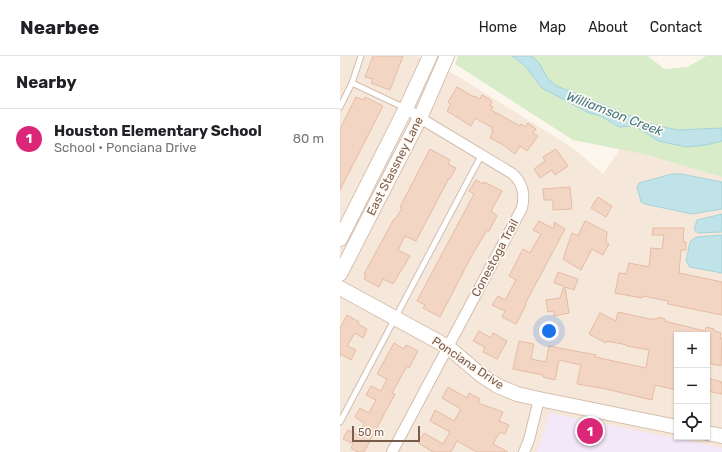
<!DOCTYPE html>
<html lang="en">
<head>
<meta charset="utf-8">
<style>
  :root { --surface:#fff; --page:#f6f6f6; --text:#202124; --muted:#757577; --line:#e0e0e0; --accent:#db2777 }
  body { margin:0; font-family:Rubik,sans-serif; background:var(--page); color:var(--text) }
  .controls { position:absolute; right:12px; bottom:12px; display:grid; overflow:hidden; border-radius:0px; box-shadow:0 1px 3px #0004 }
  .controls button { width:36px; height:36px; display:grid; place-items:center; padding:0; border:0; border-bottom:1px solid var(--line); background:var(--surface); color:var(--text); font:20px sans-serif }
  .scale { position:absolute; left:12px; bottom:10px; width:68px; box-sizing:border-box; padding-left:4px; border:2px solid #7a5c4d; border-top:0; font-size:11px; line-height:14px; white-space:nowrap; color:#7a5c4d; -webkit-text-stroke:3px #fffaf3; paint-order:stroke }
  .you { position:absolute; left:209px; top:275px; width:14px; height:14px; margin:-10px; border:3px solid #fff; border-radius:50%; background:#1a73e8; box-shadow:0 0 0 6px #1a73e833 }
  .badge { display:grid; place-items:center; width:26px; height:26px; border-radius:50%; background:var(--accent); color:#fff; font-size:13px; font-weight:700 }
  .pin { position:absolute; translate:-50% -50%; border:2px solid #fff; box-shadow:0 1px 4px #0006 }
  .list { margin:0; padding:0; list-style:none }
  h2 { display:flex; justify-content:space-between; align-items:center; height:52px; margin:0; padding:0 16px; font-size:17px }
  h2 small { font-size:13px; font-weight:400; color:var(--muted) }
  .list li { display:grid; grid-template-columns:26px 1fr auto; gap:12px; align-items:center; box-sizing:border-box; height:60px; padding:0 16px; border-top:1px solid var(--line) }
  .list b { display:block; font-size:15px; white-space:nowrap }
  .list p { margin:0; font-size:13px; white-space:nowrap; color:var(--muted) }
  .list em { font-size:13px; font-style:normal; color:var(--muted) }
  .icon { flex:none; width:22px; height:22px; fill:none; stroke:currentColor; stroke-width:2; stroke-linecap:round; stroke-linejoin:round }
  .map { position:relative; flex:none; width:382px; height:396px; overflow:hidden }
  header { display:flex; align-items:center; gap:24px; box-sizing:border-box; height:56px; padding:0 20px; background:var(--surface); border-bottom:1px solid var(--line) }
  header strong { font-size:19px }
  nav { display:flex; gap:22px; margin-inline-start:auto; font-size:14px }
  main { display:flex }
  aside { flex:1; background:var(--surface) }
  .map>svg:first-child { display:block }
</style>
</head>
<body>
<header>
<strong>Nearbee</strong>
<nav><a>Home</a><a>Map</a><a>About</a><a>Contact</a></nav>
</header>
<main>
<aside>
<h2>Nearby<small></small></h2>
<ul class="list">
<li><span class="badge">1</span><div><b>Houston Elementary School</b><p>School · Ponciana Drive</p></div><em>80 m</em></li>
</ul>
</aside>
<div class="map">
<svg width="382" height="396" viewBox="0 0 382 396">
  <rect width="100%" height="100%" fill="#fdf6ec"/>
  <!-- residential -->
  <path fill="#f5e8da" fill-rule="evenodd" d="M0,0h77l39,19 117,73 30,26 17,-25 23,5 79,23v275h-382zM337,279h30v102h-30z"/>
  <!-- education -->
  <polygon fill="#f3e8fa" points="210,357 382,392 382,396 197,396"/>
  <!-- green -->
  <polygon fill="#d8ecc9" points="118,0 308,0 324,13 348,11 366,0 382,0 382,121 303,98 233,84 115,8"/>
  <!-- water -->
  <g fill="#bfe3e8" stroke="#a5d3da">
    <polygon points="172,0 192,0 199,7 208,23 217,30 308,67 337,74 382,72 382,85 366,89 347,91 318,85 302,74 292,70 279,71 261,60 249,57 202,32 185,10"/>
    <polygon points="332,118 341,118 382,126 382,153 352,158 305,148 301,146 297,131 299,127"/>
    <polygon points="382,158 382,176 358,177 354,174 357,164"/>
    <polygon points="382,179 382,217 350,211 346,205 350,186 353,183 357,181"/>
  </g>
  <!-- building -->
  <g fill="#f3d5c3" stroke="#e6bba3">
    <polygon points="33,0 63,0 50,34 31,27 33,23 25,21"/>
    <polygon points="117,31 134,41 134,40 140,43 142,39 151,44 150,45 152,46 150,50 153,51 151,54 180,70 181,68 185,71 188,67 196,73 193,77 198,80 187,95 180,90 175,98 162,88 150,82 153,75 151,74 153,72 135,62 131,70 107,55 111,48 108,46"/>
    <polygon points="16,41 24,44 25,41 43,50 0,134 0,73"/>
    <polygon points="90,93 110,104 108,108 116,112 110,123 109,122 76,185 65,180 58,194 70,200 53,228 43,223 39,231 24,223 26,219 24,218 54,163 55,164 62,152 60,151"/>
    <polygon points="216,93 228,110 215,119 212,114 200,122 194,113 205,105 203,101"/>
    <polygon points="136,124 143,128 144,126 162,135 151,155 157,160 149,175 147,174 131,201 100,261 83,252 85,249 77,245 134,138 129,135"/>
    <polygon points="230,131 232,153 213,154 213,144 204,144 203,133"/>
    <polygon points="258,141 272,150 266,161 251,152"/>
    <polygon points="199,165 214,173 214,166 225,173 185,248 186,249 176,268 162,261 165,255 152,249 158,240 165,244 176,224 169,220 183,193 190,197 201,178 193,174"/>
    <polygon points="245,165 267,176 266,187 269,188 263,199 252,193 241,214 223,203 232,177 238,180"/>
    <polygon points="313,172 344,172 343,186 346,186 346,194 341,194 339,217 382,226 382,259 328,248 328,245 303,240 302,242 275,237 279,217 286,218 289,207 309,211 311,192 322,193 324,179 312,179"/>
    <polygon points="218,216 238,223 234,234 225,231 229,257 214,260 214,255 208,256 206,244 220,242 224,230 214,227"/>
    <polygon points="278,256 310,263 317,263 318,261 325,263 324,265 365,275 366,271 374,273 374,275 381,277 380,282 382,282 381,310 367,307 367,279 337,279 337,334 315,329 312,344 266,333 237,328 241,309 219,304 215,324 203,321 203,319 173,313 179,285 194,288 191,303 206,306 209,290 256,299 255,301 306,312 309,294 287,290 287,289 267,285 266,287 249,278 260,257 276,265"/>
    <polygon points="7,259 19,266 18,268 27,273 23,282 15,277 7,290 16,294 11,304 1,298 0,301 0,272"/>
    <polygon points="139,275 151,282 153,277 167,285 157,303 143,296 145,291 133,285"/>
    <polygon points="54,287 64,293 66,289 78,295 69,312 67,310 52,337 55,338 24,396 18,396 11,392 13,388 3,383 8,374 18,379 24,367 15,361 20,352 29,357 36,344 26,339 31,330 41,335 47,323 37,318"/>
    <polygon points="367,322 382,326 382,338 367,335"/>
    <polygon points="108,331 127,342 129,337 140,343 138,347 163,356 159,365 169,369 165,378 160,376 153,388 168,396 137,396 117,385 111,396 93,396 78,387 84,377 103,388 110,376 90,365 95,354 114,365 121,353 102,342"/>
  </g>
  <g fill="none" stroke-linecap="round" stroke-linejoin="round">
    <!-- lane casing -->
    <g stroke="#d1beb0" stroke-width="7">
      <g id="lane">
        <polyline points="12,27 65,52"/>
        <polyline points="0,51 12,27 21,0"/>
        <polyline points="0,366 142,98"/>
      </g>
    </g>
    <!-- street casing -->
    <g stroke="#d1beb0" stroke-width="12">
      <g id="street">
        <path d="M52,396l130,-244c3,-14 1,-24 -9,-34l-93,-56 -14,-10"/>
        <polyline points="184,396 189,384 199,343"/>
      </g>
    </g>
    <!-- secondary casing -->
    <g stroke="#d6c0b0" stroke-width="16">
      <g id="secondary">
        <polyline points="0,183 66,52 90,0"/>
        <polyline points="0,218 80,62 107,0"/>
        <polyline points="0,232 108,291 141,319 158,330 177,338 199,343 337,371"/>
        <polyline points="367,377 382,380"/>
      </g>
    </g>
    <!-- lane -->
    <use href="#lane" stroke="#fff" stroke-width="5"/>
    <!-- street -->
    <use href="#street" stroke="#fff" stroke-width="10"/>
    <!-- secondary -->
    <use href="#secondary" stroke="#fff" stroke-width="14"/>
  </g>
  <g text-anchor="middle" stroke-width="3.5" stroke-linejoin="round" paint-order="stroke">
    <!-- street labels -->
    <g font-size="12" fill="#7a5c4d" stroke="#fffaf3">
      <text transform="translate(55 110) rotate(-63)" y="4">East Stassney Lane</text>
      <text transform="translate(155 202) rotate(-62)" y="4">Conestoga Trail</text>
      <text transform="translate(128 307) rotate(34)" y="4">Ponciana Drive</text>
    </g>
    <!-- water labels -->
    <g font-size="13" font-style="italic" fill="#437c86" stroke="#fffaf3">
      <text transform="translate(275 57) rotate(21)" y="5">Williamson Creek</text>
    </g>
  </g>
</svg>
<div class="controls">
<button>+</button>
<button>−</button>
<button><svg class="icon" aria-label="locate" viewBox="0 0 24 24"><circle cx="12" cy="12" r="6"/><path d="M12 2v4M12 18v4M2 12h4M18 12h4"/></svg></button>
</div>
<div class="scale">50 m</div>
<div class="you"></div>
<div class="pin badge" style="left:250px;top:375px">1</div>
</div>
</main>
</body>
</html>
